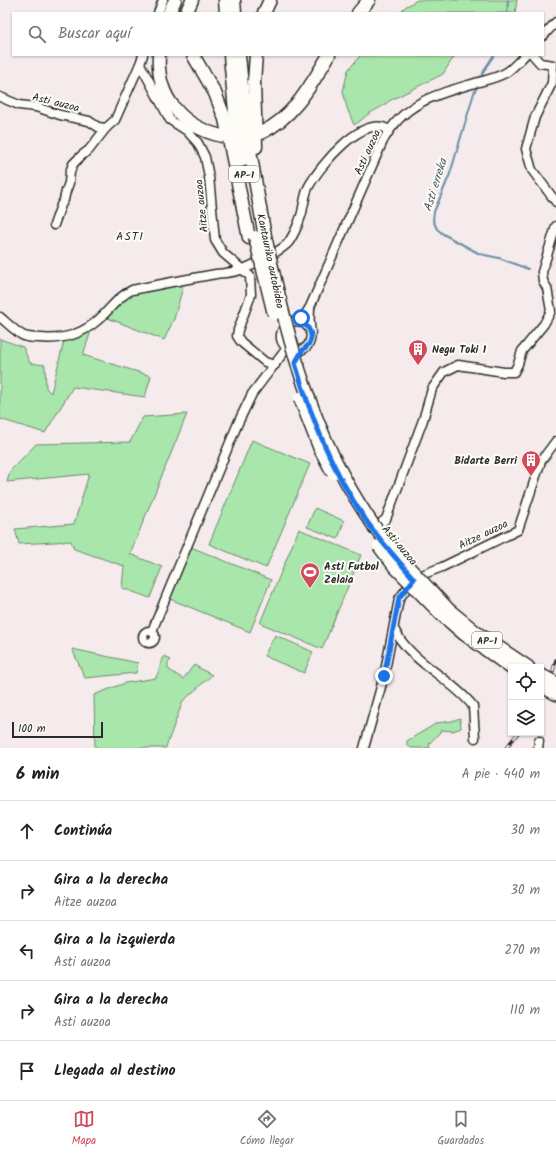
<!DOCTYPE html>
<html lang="es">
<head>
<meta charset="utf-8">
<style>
  :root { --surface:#fff; --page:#f6f6f6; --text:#222; --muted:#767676; --line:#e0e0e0; --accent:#d1495b }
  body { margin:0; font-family:Kalam,sans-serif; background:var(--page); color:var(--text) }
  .controls { position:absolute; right:12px; bottom:12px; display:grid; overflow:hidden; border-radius:0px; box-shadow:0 1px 3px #0004 }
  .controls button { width:36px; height:36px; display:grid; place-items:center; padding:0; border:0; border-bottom:1px solid var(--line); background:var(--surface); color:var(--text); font:20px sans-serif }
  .scale { position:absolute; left:12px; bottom:10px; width:91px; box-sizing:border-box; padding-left:4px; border:2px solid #2b2b2b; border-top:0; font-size:11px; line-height:14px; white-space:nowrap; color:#2b2b2b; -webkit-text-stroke:3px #fdfcf7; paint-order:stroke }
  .stop { position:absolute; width:12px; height:12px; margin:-9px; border:3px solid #1a73e8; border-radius:50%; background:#fff }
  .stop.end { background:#1a73e8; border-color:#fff; box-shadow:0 1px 4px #0008 }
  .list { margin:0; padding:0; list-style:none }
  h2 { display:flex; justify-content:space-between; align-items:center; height:52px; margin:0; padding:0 16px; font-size:17px }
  h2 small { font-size:13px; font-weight:400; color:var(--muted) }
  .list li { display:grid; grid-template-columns:26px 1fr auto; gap:12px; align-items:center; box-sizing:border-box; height:60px; padding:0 16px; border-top:1px solid var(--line) }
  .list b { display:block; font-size:15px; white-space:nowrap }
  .list p { margin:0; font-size:13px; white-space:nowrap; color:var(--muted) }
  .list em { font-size:13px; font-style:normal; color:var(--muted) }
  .icon { flex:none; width:22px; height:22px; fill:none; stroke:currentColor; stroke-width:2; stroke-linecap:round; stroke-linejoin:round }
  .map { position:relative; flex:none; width:556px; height:748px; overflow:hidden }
  .search { position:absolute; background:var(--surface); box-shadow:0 1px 3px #0004; left:12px; right:12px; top:12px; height:44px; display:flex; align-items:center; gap:10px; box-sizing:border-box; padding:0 14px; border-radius:0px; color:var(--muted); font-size:15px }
  .sheet { height:352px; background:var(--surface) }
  nav { display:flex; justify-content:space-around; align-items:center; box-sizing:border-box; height:56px; border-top:1px solid var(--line); background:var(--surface); font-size:11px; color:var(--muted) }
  nav a { display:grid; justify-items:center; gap:2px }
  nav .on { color:var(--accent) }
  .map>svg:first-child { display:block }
</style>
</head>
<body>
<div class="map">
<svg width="556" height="748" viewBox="0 0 556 748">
  <rect width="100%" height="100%" fill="#f6ebec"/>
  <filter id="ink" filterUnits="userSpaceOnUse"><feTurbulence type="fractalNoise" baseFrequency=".025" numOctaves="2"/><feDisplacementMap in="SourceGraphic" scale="8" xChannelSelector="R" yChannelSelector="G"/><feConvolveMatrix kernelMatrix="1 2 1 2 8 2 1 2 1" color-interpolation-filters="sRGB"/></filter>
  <g filter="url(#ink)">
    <!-- green -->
    <g fill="#a9e6ac" stroke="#6a886c">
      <polygon points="417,0 517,0 515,13 399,13 405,7"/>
      <path d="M361,55h94l-12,19 -54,27c-6,6 -12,8 -19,12 -6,4 -10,9 -16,12l-7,-17 -4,-17 5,-21z"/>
      <polygon points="178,283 183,287 174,319 164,340 105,317 121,300 135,292"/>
      <polygon points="91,331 83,355 151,376 145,397 73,387 45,433 0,419 0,339 23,347 30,363 45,365 46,388 51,393 64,341"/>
      <polygon points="187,414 130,554 162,567 150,598 122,588 124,566 74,549 71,541 19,544 15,529 74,524 89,474 7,482 10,471 36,444 130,442 143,417"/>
      <polygon points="252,440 310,464 266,568 209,544"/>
      <polygon points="315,508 344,521 338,539 307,527"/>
      <polygon points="299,529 361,555 322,649 260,623"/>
      <polygon points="191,547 271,580 250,632 170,599"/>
      <polygon points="275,635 313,652 304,673 264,656"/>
      <polygon points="72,649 138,663 136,673 85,678"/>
      <polygon points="164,656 171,660 168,663 168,669 183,679 194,665 212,675 183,701 166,747 166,748 95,748 94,695 125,683 156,678"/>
      <polygon points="460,718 461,728 453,731 442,730 429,744 430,748 411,748 407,745 407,741 437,723 452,721"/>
    </g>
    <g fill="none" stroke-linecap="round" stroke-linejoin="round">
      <!-- stream -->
      <g stroke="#6990a4" stroke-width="2">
        <polyline points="507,13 508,0"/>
        <polyline points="480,79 486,67 494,55"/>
        <polyline points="478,85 474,93 450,174 434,212 433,220 437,229 443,234 480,254 499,258 528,269"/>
      </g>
      <!-- minor casing -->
      <g stroke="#2b2b2b" stroke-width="11">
        <g id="minor">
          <polyline points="158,13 163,0"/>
          <polyline points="543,36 556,22"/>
          <polyline points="143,55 140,64 170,120 187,131 198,143 205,157 209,177 215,240 223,253 250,276 251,295 238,330 237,336 241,342 265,362 275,365"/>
          <polyline points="533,55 540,63 553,65 552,83 535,117 526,149 532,170 556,202"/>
          <polyline points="0,97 19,105 36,107 60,115 89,121 98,127 106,128"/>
          <polyline points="54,225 61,205 64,200 66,191 69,183 70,172 73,164 81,156 89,150 106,128 115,120 140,64"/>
          <path d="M310,308c0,5 -1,10 0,16 1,10 3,22 -9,26 -5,2 -11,1 -15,-3 -17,-15 12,-41 25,-15"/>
          <path d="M0,317c7,6 14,13 22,18 5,3 12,3 18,3 21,2 41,-3 58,-18 12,-10 19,-23 34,-30 28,-6 56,-11 84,-16 8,-1 16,-1 24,-4 9,-2 42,-20 48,-27 6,-8 14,-26 15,-36 2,-7 2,-14 6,-21 11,-20 54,-73 80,-56"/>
          <path d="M296,321l9,-6 5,-8 73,-166c21,-39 52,-46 92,-58 11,-3 22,-5 32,-11 7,-5 12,-11 18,-17"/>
          <polyline points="373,529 386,519 423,420 432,389 444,372 458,365 504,372 514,372 518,364 522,351 544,324 551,311 547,288 543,281 542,272 556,226"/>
          <polyline points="414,578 442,567 518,530 541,461 556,441"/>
          <path d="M394,629c17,34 56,48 79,77l2,32"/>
          <polyline points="152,631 238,423 252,394 287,348"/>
          <circle cx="149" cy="637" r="6"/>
          <polyline points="364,748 384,676 399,599 413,580"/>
          <polyline points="538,748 539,741"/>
        </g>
      </g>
      <!-- highway casing -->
      <g stroke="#2b2b2b" stroke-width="15">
        <g id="highway">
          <polyline points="225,0 226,13"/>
          <polyline points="234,0 235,13"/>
          <polyline points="169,13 175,0"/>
          <polyline points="186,13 192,0"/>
          <polyline points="264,13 270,0"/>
          <polyline points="358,13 369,0"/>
          <path d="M159,55c-3,42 23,72 63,81"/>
          <polyline points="193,55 215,93 225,119 249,238"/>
          <polyline points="230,55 235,112 241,161"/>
          <polyline points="239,55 246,128 264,231"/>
          <path d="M261,133c33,-16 50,-48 68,-78"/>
          <polyline points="256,147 254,82 256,55"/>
          <polyline points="449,610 477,633 528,667"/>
          <polyline points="441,614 464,634 511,668"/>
          <polyline points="541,675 556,683"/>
          <polyline points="541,686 556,694"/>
        </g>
      </g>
      <!-- minor -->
      <use href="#minor" stroke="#fdfcf7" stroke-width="8"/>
      <!-- highway -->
      <use href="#highway" stroke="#fdfcf7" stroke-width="12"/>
      <!-- rail casing -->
      <g stroke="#2b2b2b" stroke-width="3.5">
        <g id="rail">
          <polyline points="553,671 556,660"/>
          <polyline points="541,697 543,693"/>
          <polyline points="506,748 518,733"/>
        </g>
      </g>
      <!-- rail -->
      <use href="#rail" stroke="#fdfcf7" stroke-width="2" stroke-dasharray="6" stroke-linecap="butt"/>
      <!-- highway-bridge casing -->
      <g stroke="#2b2b2b" stroke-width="15" stroke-linecap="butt">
        <g id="highway-bridge">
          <path d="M264,231c22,103 48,208 110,295 22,30 49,56 75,84"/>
          <polyline points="255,237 274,314"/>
          <polyline points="300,398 320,449 333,473"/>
          <polyline points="379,546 395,567 441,614"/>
        </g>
      </g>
      <!-- highway-bridge -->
      <use href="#highway-bridge" stroke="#fdfcf7" stroke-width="12"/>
    </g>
  </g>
  <g fill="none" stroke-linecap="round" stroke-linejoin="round" filter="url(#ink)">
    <!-- route -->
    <path stroke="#1a73e8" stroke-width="5" d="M301,318l-5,3c10,1 18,11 14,21 -1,3 -4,5 -6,7 -4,4 -6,10 -9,14 16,55 38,109 70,156 14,21 32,40 49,60l-15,19 -15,78"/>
  </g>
  <!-- icons -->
  <defs>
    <g id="building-pin" transform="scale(1)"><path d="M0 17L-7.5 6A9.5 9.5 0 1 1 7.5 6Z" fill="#d1495b" stroke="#fdfcf7"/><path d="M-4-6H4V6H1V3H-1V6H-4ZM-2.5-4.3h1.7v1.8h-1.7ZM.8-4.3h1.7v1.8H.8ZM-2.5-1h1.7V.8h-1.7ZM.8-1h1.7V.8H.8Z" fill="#fff"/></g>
    <g id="stadium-pin" transform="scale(1)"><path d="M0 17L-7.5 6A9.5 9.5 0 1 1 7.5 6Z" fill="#d1495b" stroke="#fdfcf7"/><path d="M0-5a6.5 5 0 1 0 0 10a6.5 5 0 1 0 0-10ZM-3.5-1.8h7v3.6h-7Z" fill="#fff"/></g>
  </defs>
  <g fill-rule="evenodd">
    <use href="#building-pin" x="418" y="349"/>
    <use href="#building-pin" x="531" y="460"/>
    <use href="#stadium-pin" x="310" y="572"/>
  </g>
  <g text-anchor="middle" stroke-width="4" stroke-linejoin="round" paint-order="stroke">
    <!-- shield labels -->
    <g fill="#fdfcf7" stroke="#6a6a68" stroke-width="1">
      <rect x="229" y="166" width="30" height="16" rx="3"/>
      <rect x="472" y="632" width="30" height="16" rx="3"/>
    </g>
    <g font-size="10" font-weight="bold" fill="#2b2b2b">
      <text x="244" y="178">AP-1</text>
      <text x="487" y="644">AP-1</text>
    </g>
    <!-- street labels -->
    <g font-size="11" fill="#2b2b2b" stroke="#fdfcf7">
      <text transform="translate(56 102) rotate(14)" y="4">Asti auzoa</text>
      <text transform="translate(367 152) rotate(-65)" y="4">Asti auzoa</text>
      <text transform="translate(201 206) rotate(-96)" y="4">Aitze auzoa</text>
      <text transform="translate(271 261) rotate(78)" y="4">Kantauriko autobidea</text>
      <text transform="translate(483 534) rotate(-26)" y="4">Aitze auzoa</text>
      <text transform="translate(400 545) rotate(50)" y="4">Asti auzoa</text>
    </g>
    <!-- poi labels -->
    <g font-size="11" font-weight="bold" fill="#2b2b2b" stroke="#fdfcf7" text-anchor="start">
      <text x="432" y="353">Negu Toki 1</text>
      <text x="517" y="464" text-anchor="end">Bidarte Berri</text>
      <text x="324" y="570">Asti Futbol<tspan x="324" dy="13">Zelaia</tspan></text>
    </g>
    <!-- water labels -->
    <g font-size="12" font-style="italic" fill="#4a5d67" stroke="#fdfcf7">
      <text transform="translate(435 185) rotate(-73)" y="4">Asti erreka</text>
    </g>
    <!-- neighbourhood labels -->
    <g font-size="12" letter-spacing="1" fill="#2b2b2b" stroke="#fdfcf7">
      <text x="130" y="240">ASTI</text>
    </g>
  </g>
</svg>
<div class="controls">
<button><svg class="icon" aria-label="locate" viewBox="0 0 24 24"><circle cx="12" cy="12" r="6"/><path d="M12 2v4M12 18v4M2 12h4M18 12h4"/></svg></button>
<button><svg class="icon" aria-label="layers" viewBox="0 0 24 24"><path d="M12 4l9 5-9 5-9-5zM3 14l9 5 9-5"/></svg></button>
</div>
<div class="scale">100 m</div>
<div class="stop" style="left:301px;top:318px"></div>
<div class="stop end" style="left:384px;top:676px"></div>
<div class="search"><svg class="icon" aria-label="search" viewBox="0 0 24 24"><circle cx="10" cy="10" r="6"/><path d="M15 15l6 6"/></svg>Buscar aquí</div>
</div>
<section class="sheet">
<h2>6 min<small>A pie · 440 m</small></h2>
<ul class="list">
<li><svg class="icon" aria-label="ahead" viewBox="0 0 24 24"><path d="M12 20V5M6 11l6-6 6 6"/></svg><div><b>Continúa</b></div><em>30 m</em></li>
<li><svg class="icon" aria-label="right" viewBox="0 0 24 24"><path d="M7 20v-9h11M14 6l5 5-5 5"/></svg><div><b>Gira a la derecha</b><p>Aitze auzoa</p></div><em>30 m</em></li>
<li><svg class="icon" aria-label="left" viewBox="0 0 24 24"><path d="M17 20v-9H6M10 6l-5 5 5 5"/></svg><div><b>Gira a la izquierda</b><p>Asti auzoa</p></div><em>270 m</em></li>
<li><svg class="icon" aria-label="right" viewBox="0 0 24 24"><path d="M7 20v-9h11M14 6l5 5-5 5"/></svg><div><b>Gira a la derecha</b><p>Asti auzoa</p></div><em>110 m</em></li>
<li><svg class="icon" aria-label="arrive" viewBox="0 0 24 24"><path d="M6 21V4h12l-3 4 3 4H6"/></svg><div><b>Llegada al destino</b></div></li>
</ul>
</section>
<nav>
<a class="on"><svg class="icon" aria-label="map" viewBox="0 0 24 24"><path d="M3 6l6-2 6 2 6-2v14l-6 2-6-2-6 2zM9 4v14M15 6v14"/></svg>Mapa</a>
<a><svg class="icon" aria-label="directions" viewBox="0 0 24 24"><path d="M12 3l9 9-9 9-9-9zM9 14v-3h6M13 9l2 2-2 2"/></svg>Cómo llegar</a>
<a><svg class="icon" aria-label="saved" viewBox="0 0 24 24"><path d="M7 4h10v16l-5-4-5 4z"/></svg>Guardados</a>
</nav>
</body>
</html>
